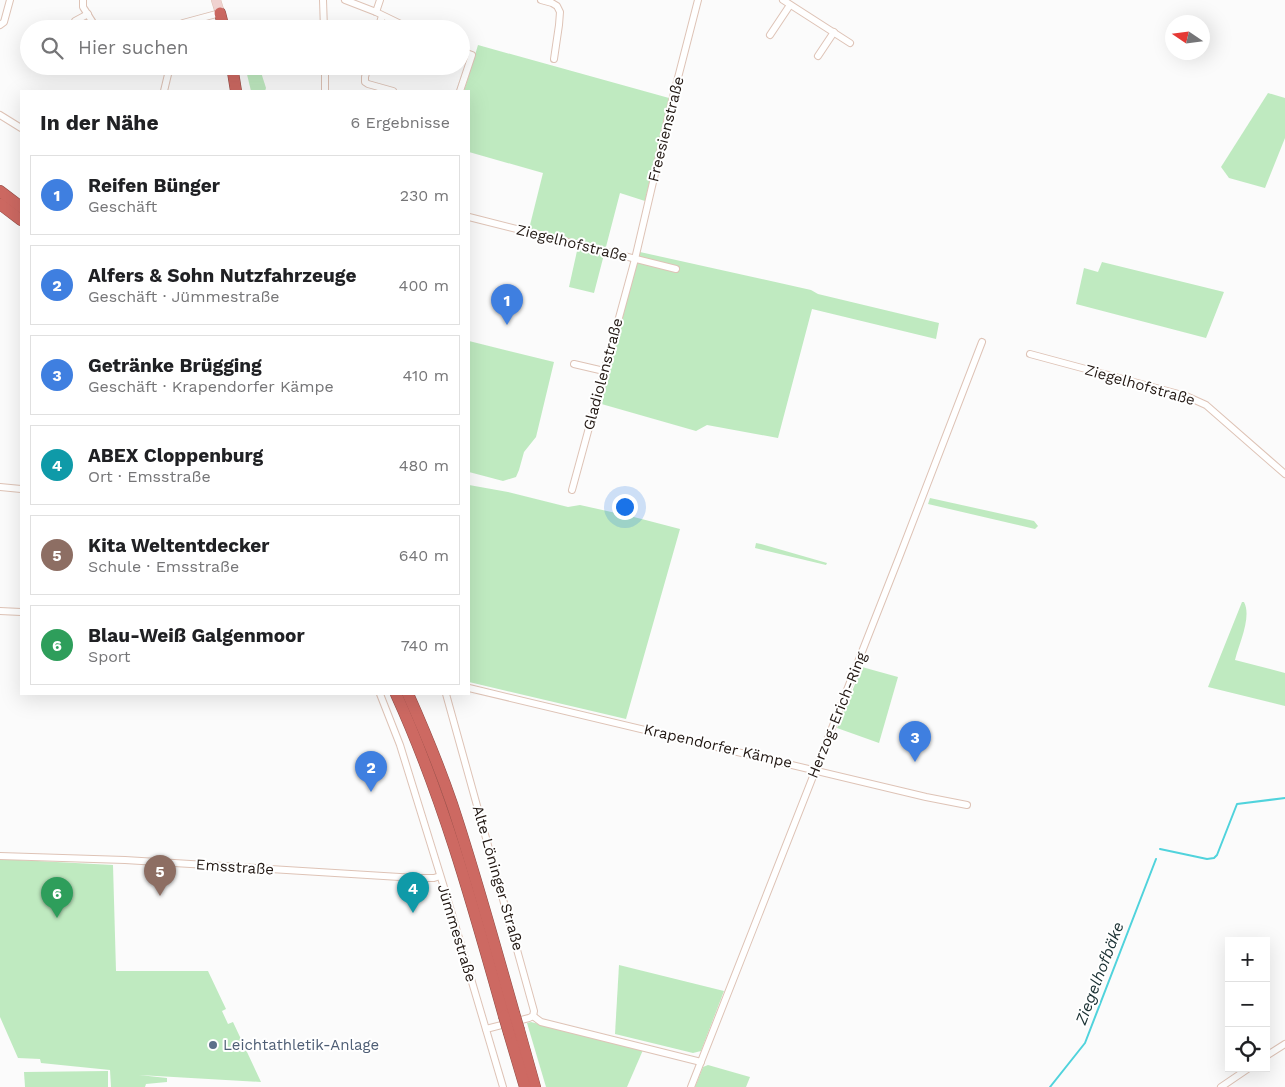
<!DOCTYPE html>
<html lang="de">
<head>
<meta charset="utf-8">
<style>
  :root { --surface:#fff; --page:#f6f6f6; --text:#202124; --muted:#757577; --line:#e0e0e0; --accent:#1472bf }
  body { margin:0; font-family:"Work Sans",sans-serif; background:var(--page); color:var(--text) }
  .controls { position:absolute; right:15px; bottom:15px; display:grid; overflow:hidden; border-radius:0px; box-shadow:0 5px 20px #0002 }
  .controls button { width:45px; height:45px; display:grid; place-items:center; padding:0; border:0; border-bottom:1px solid var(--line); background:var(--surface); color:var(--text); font:25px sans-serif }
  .compass { position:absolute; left:1165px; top:15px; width:45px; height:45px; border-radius:50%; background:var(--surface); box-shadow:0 5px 20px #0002; rotate:283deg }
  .you { position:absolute; left:624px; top:506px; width:18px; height:18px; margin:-12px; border:4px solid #fff; border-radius:50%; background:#1a73e8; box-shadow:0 0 0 8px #1a73e833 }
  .badge { display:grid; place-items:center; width:32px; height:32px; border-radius:50%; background:var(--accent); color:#fff; font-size:16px; font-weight:700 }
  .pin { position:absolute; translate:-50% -41px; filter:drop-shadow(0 1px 2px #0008) }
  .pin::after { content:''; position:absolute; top:26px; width:18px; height:15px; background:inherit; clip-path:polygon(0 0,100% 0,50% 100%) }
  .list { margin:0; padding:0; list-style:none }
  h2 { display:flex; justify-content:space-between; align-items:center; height:65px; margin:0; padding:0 20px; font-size:21px }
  h2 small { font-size:16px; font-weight:400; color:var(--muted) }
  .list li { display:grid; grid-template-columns:32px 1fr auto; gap:15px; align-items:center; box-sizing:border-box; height:80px; margin:0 10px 10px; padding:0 10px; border:1px solid var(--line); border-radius:0px }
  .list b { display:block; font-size:19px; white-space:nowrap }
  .list p { margin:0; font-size:16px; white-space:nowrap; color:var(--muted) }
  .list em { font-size:16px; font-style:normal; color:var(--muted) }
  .icon { flex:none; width:28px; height:28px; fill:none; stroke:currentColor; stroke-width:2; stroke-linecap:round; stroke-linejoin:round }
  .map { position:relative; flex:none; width:1285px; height:1087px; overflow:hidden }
  .search { position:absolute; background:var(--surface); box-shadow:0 5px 20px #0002; left:20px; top:20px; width:450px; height:55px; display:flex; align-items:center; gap:12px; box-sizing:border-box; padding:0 18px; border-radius:28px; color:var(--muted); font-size:19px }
  .panel { position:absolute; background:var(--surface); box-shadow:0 5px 20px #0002; left:20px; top:90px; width:450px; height:605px; border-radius:0px }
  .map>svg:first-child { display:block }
</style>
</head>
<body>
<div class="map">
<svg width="1285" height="1087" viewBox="0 0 1285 1087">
  <rect width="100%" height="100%" fill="#fbfbfb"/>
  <!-- green -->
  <g fill="#bfeac0">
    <polygon points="478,45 669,98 645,201 620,193 594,293 569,287 579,242 529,229 543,173 469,152 469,91 464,91"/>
    <polygon points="245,66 259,66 266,88 265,91 251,91"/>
    <polygon points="1268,93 1285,98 1285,138 1265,188 1229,178 1221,167"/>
    <polygon points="640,252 811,290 818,294 939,323 936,339 812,309 778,438 707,425 696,431 598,403"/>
    <polygon points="1102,262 1224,292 1206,338 1076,304 1084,268 1098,272"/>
    <polygon points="469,341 554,362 536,437 524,452 519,470 516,477 503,481 469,472"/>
    <polygon points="469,485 508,492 568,507 580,505 634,517 680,529 626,719 469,682"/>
    <polygon points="930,498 1034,521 1038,526 1035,529 928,504"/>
    <polygon points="756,543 761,544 827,563 826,565 755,548"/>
    <path d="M1242,602h2c8,15 -5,42 -9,58l50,13v33l-77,-19z"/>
    <polygon points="862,667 898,677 879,743 837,728"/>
    <polygon points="0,859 113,865 116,971 208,971 226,1009 222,1011 228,1024 233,1022 261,1082 139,1075 167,1078 167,1082 146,1084 145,1087 111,1087 110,1070 41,1063 40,1059 18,1058 0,1017"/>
    <polygon points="619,965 724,991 701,1051 693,1053 615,1034"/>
    <polygon points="531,1022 643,1050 627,1087 546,1087 527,1023"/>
    <polygon points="708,1065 750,1077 746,1087 695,1087 703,1067"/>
    <polygon points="108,1071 108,1087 25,1087 24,1072"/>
  </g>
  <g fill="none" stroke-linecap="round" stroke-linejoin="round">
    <!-- stream -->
    <g stroke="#50d3dc" stroke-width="2">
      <polyline points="1160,849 1207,859 1214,858 1217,855 1237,804 1285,798"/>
      <polyline points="1050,1087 1085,1043 1156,859"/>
    </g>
    <!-- street casing -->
    <g stroke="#dec3b6" stroke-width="8">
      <g id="street">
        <polyline points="83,0 83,7 97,29"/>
        <polyline points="323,0 324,29"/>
        <polyline points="345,0 376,12 411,29"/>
        <polyline points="541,0 552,3 557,6 560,12 559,25 554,59"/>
        <polyline points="783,0 850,43"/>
        <polyline points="376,12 380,0"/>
        <polyline points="0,25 4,22 10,0"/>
        <polyline points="73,29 75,21 88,14"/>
        <polyline points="179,29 183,23 220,13"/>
        <polyline points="378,29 382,16"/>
        <polyline points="770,35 790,5"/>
        <polyline points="818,56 834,32"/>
        <polyline points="325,66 325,91"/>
        <polyline points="368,66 365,77 365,82 368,84 393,91"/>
        <polyline points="164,91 170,66"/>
        <polyline points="460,91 472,55 461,51"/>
        <polyline points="0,115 21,128"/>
        <polyline points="469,217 676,269"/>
        <polyline points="1030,354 1186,396 1206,405 1285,474"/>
        <polyline points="574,364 604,371"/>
        <polyline points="0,487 21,489"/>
        <polyline points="572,490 635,259 672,101 698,0"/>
        <polyline points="0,611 21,612"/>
        <polyline points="469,688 926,797 967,805"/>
        <polyline points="380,694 400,745 443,884 503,1087"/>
        <polyline points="446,694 534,1011 533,1016 529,1018 486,1029"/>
        <polyline points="0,856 125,860 416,878 434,878 440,876"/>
        <polyline points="533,1016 541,1022 701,1062"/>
        <polyline points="1266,1056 1285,1044"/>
        <polyline points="691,1087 900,555 982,342"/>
        <polyline points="1221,1087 1249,1068"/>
      </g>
    </g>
    <!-- secondary casing -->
    <g stroke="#dec3b6" stroke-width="10">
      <polyline id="secondary" points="216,0 220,13"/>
    </g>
    <!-- highway casing -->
    <g stroke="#914d46" stroke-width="12">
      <g id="highway">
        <polyline points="220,13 224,29"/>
        <polyline points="232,66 236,91"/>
        <polyline points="0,191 21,207"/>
        <polyline points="0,204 21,220"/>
        <path d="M396,694c47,103 77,212 108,322"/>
        <path d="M408,694c16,36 31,72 44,110 23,69 42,139 62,209"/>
        <polyline points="519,1030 535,1087"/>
        <polyline points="509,1033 525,1087"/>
      </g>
    </g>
    <!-- street -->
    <use href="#street" stroke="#fff" stroke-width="6"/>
    <!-- secondary -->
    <use href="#secondary" stroke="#f0d2d0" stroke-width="9"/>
    <!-- highway -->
    <use href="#highway" stroke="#cd6962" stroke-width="11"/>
    <!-- highway-bridge casing -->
    <g stroke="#914d46" stroke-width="12" stroke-linecap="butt">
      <g id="highway-bridge">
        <polyline points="514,1013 519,1030"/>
        <polyline points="504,1016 509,1033"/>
      </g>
    </g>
    <!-- highway-bridge -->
    <use href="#highway-bridge" stroke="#cd6962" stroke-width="11"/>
  </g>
  <!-- markers -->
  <circle fill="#5c6f8a" stroke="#fff" stroke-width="2" cx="213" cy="1045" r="5"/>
  <g text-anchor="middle" stroke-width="4" stroke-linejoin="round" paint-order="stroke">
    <!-- street labels -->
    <g font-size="15" fill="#221813" stroke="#fff">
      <text transform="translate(666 129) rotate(-76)" y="5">Freesienstraße</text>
      <text transform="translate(572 243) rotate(14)" y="5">Ziegelhofstraße</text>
      <text transform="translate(603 374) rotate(-75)" y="5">Gladiolenstraße</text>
      <text transform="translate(1140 385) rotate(16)" y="5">Ziegelhofstraße</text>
      <text transform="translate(837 715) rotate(-68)" y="5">Herzog-Erich-Ring</text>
      <text transform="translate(718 746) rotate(13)" y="5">Krapendorfer Kämpe</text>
      <text transform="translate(235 867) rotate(4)" y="5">Emsstraße</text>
      <text transform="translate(498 878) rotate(74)" y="5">Alte Löninger Straße</text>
      <text transform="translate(457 933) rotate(73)" y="5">Jümmestraße</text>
    </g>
    <!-- service labels -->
    <g font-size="15" fill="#4e5e75" stroke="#fff" text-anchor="start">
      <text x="223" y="1050">Leichtathletik-Anlage</text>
    </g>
    <!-- water labels -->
    <g font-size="16" font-style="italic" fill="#1b3133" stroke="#fff">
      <text transform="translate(1099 973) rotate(-69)" y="6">Ziegelhofbäke</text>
    </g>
  </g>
</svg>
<div class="controls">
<button>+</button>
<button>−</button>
<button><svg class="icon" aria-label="locate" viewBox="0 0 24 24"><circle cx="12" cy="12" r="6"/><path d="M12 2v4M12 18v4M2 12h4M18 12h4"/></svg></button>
</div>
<svg class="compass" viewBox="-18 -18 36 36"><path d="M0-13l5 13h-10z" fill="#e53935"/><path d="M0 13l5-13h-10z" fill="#757577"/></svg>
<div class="you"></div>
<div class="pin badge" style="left:507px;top:325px;background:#3f7fe0">1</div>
<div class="pin badge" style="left:371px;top:792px;background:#3f7fe0">2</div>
<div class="pin badge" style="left:915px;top:762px;background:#3f7fe0">3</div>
<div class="pin badge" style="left:413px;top:913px;background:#0f9aa8">4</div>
<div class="pin badge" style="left:160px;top:896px;background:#8d6e63">5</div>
<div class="pin badge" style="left:57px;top:918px;background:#2e9e5b">6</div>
<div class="search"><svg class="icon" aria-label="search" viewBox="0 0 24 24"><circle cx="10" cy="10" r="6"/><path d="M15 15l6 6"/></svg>Hier suchen</div>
<section class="panel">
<h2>In der Nähe<small>6 Ergebnisse</small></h2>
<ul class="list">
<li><span class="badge" style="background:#3f7fe0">1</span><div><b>Reifen Bünger</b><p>Geschäft</p></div><em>230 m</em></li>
<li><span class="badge" style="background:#3f7fe0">2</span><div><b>Alfers &amp; Sohn Nutzfahrzeuge</b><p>Geschäft · Jümmestraße</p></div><em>400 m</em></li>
<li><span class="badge" style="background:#3f7fe0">3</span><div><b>Getränke Brügging</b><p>Geschäft · Krapendorfer Kämpe</p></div><em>410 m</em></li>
<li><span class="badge" style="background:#0f9aa8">4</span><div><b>ABEX Cloppenburg</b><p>Ort · Emsstraße</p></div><em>480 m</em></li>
<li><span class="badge" style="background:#8d6e63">5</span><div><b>Kita Weltentdecker</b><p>Schule · Emsstraße</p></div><em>640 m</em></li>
<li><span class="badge" style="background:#2e9e5b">6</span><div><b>Blau-Weiß Galgenmoor</b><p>Sport</p></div><em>740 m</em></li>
</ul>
</section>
</div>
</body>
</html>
